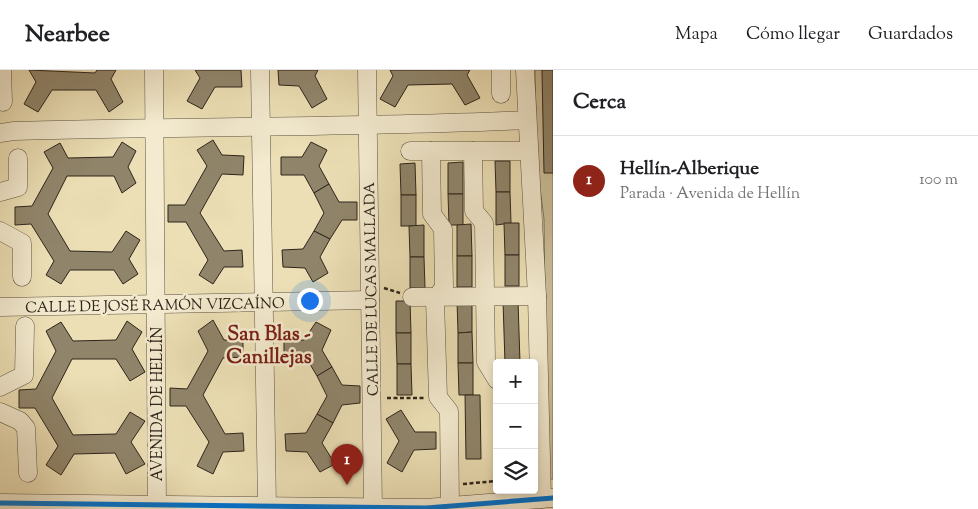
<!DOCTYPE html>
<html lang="es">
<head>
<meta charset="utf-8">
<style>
  :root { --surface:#fff; --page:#f6f6f6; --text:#202124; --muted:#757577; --line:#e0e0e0; --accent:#8f2418 }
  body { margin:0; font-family:"Sorts Mill Goudy",serif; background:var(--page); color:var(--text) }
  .controls { position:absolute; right:15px; bottom:15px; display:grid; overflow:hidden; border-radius:5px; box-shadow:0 2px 8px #0003 }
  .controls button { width:45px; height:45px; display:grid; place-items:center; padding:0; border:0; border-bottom:1px solid var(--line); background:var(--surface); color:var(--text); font:25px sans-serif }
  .you { position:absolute; left:309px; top:230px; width:18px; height:18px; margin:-12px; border:4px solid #fff; border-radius:50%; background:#1a73e8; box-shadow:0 0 0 8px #1a73e833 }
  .badge { display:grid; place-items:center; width:32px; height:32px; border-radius:50%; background:var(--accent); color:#fff; font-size:16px; font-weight:700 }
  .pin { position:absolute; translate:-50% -41px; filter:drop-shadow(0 1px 2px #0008) }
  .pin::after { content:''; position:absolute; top:26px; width:18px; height:15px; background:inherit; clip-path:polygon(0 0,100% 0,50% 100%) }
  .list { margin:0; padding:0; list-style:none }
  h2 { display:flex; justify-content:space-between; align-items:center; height:65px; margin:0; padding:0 20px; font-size:21px }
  h2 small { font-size:16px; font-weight:400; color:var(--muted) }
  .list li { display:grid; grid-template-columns:32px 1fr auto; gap:15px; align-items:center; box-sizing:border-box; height:90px; padding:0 20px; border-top:1px solid var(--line) }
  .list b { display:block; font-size:19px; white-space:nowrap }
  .list p { margin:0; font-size:16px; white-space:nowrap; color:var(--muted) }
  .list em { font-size:16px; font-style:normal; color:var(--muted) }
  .icon { flex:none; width:28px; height:28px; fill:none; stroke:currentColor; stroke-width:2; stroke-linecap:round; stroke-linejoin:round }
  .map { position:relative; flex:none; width:553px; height:439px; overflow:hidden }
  header { display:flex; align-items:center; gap:30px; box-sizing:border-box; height:70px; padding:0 25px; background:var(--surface); border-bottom:1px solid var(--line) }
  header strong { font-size:24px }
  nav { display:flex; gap:28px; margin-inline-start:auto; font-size:18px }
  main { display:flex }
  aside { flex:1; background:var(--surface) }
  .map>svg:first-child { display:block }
</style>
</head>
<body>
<header>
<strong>Nearbee</strong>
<nav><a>Mapa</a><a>Cómo llegar</a><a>Guardados</a></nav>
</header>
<main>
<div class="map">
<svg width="553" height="439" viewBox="0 0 553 439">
  <rect width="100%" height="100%" fill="#ecdfb5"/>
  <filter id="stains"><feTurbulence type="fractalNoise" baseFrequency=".004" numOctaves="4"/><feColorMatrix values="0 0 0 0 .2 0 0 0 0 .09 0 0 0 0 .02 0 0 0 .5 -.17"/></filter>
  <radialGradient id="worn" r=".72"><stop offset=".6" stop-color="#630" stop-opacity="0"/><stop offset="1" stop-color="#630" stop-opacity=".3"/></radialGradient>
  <!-- green -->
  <polygon fill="#ccbf9b" stroke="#7c725a" points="535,0 553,0 553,409 547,409 544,149 537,94"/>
  <!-- building -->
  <g fill="#90856b" stroke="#2d241a">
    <polygon points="29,0 95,3 97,0 116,0 111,9 123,32 109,42 96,20 52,20 38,42 24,34 36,12"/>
    <polygon points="195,0 241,0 242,17 215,17 202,39 187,31 200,8"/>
    <polygon points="278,0 318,0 315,6 327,29 312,38 299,16 279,15"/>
    <polygon points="390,0 470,0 467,5 480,28 465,35 452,14 408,15 395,37 380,29 393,6"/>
    <polygon points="542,0 553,0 553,103 544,103"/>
    <polygon points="213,70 222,85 244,86 243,105 222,104 200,143 224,181 242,180 243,197 224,197 213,214 199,205 208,190 186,152 168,152 168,135 185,135 207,96 197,80"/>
    <polygon points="122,72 136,81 128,97 136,113 122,123 114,106 67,106 48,144 70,181 112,182 126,161 140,170 129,189 138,204 123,214 114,200 70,200 61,214 46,205 54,191 31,154 15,155 15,137 32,136 53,98 44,82 60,73 68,88 113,87"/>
    <polygon points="311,72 327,80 319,96 329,114 314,123 304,105 281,105 281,87 302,87"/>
    <polygon points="495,91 510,91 510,122 496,122"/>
    <polygon points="463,92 463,124 448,124 448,93"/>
    <polygon points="415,93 416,125 401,125 400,94"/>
    <polygon points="329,114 339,132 357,132 357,150 342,150 330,169 314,161 324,143 314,123"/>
    <polygon points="496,122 510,122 511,153 496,155"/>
    <polygon points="448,124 463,124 463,155 449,155"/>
    <rect x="401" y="125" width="15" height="31"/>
    <polygon points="504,153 519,153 519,185 505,185"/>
    <polygon points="471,154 472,186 457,186 457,155"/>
    <polygon points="424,155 424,187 410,187 409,156"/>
    <polygon points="314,161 330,169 320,187 328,203 313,212 305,198 283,197 282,180 303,179"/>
    <rect x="505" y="185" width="14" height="31"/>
    <rect x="457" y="186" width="15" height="31"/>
    <polygon points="410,187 424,187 425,218 410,218"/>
    <polygon points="396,231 410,231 411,263 396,263"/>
    <polygon points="457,231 472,231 472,262 458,263"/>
    <polygon points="503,231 518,231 520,293 505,293"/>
    <polygon points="213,250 224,270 243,270 243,287 223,288 203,325 225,364 243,363 244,381 223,382 213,404 197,396 209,372 186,336 170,336 170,318 187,319 208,281 198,261"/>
    <polygon points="127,251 142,262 132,279 145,302 130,311 116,289 72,289 52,328 73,365 116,364 130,342 145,351 131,372 145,394 126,404 115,383 74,384 61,405 46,395 58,376 35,338 19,338 19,320 36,319 56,281 46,261 61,252 73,271 116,270"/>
    <polygon points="316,252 331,260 322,280 332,297 317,306 307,289 284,288 284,271 304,270"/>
    <polygon points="472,262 473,293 458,293 458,263"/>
    <polygon points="396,263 411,263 411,294 397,294"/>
    <polygon points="458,293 473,293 473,325 459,325"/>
    <polygon points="397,294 411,294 412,325 397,325"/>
    <polygon points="332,297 342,315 360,316 360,333 342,335 333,353 317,344 327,326 317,306"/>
    <polygon points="465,325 480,325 481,389 466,389"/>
    <polygon points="401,340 415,362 436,362 436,379 414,380 402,402 387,393 399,371 386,349"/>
    <polygon points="317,344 333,353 322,373 335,394 320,402 307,382 286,381 285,364 306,363"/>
  </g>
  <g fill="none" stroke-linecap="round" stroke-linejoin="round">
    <!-- minor casing -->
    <g stroke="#5d5341" stroke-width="19">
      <g id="minor">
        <polyline points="2,0 3,32"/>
        <polyline points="154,0 157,435"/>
        <polyline points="260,0 267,436"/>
        <polyline points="367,0 373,438"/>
        <polyline points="501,0 501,24"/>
        <polyline points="525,0 537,226 542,429"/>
        <path d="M0,63l14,-2c171,-5 342,-3 513,-11"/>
        <polyline points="410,81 529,81"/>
        <polyline points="431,81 432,144 443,159 444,217 435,230 438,327 449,341 450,438"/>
        <polyline points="473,81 474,141 484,153 486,292 497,310"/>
        <polyline points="0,122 18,117 18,88"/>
        <polyline points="0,161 22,173 22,207"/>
        <polyline points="412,227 537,226"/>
        <polyline points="0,237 370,230"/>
        <polyline points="0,317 24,305 25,256"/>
        <polyline points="0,342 20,351 26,358 28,403"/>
        <polyline points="0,433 426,438 553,428"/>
      </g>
    </g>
    <!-- path -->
    <g stroke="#2d241a" stroke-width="2.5" stroke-dasharray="4 2.5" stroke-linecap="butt">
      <polyline points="384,218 400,223"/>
      <polyline points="387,328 424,328"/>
      <polyline points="463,414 497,411"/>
    </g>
    <!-- minor -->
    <use href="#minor" stroke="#f3eacf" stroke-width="18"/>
    <!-- bus-1 casing -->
    <g stroke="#f3eacf" stroke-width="9">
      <polyline id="bus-1" points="0,433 426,438 553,428"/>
    </g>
    <!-- bus-1 -->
    <use href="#bus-1" stroke="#0072ce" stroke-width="5"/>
  </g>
  <g text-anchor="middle" stroke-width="5" stroke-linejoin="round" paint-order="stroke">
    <!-- street labels -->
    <g font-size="15" fill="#2d241a" stroke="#f3eacf">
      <text transform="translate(371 219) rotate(-91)" y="5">CALLE DE LUCAS MALLADA</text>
      <text transform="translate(155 235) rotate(-1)" y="5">CALLE DE JOSÉ RAMÓN VIZCAÍNO</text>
      <text transform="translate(157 334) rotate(-90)" y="5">AVENIDA DE HELLÍN</text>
    </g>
    <!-- district labels -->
    <g font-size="20" font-weight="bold" fill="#7a1f14" stroke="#f3eacf">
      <text x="269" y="270">San Blas -<tspan x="269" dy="23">Canillejas</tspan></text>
    </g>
  </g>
  <rect width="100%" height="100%" filter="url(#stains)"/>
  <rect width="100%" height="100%" fill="url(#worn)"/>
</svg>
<div class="controls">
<button>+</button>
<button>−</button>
<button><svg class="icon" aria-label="layers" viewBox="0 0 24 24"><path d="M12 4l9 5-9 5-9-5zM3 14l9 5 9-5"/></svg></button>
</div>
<div class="you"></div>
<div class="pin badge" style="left:347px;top:415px">1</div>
</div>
<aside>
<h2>Cerca<small></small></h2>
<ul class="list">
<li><span class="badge">1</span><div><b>Hellín-Alberique</b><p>Parada · Avenida de Hellín</p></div><em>100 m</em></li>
</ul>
</aside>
</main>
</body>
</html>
